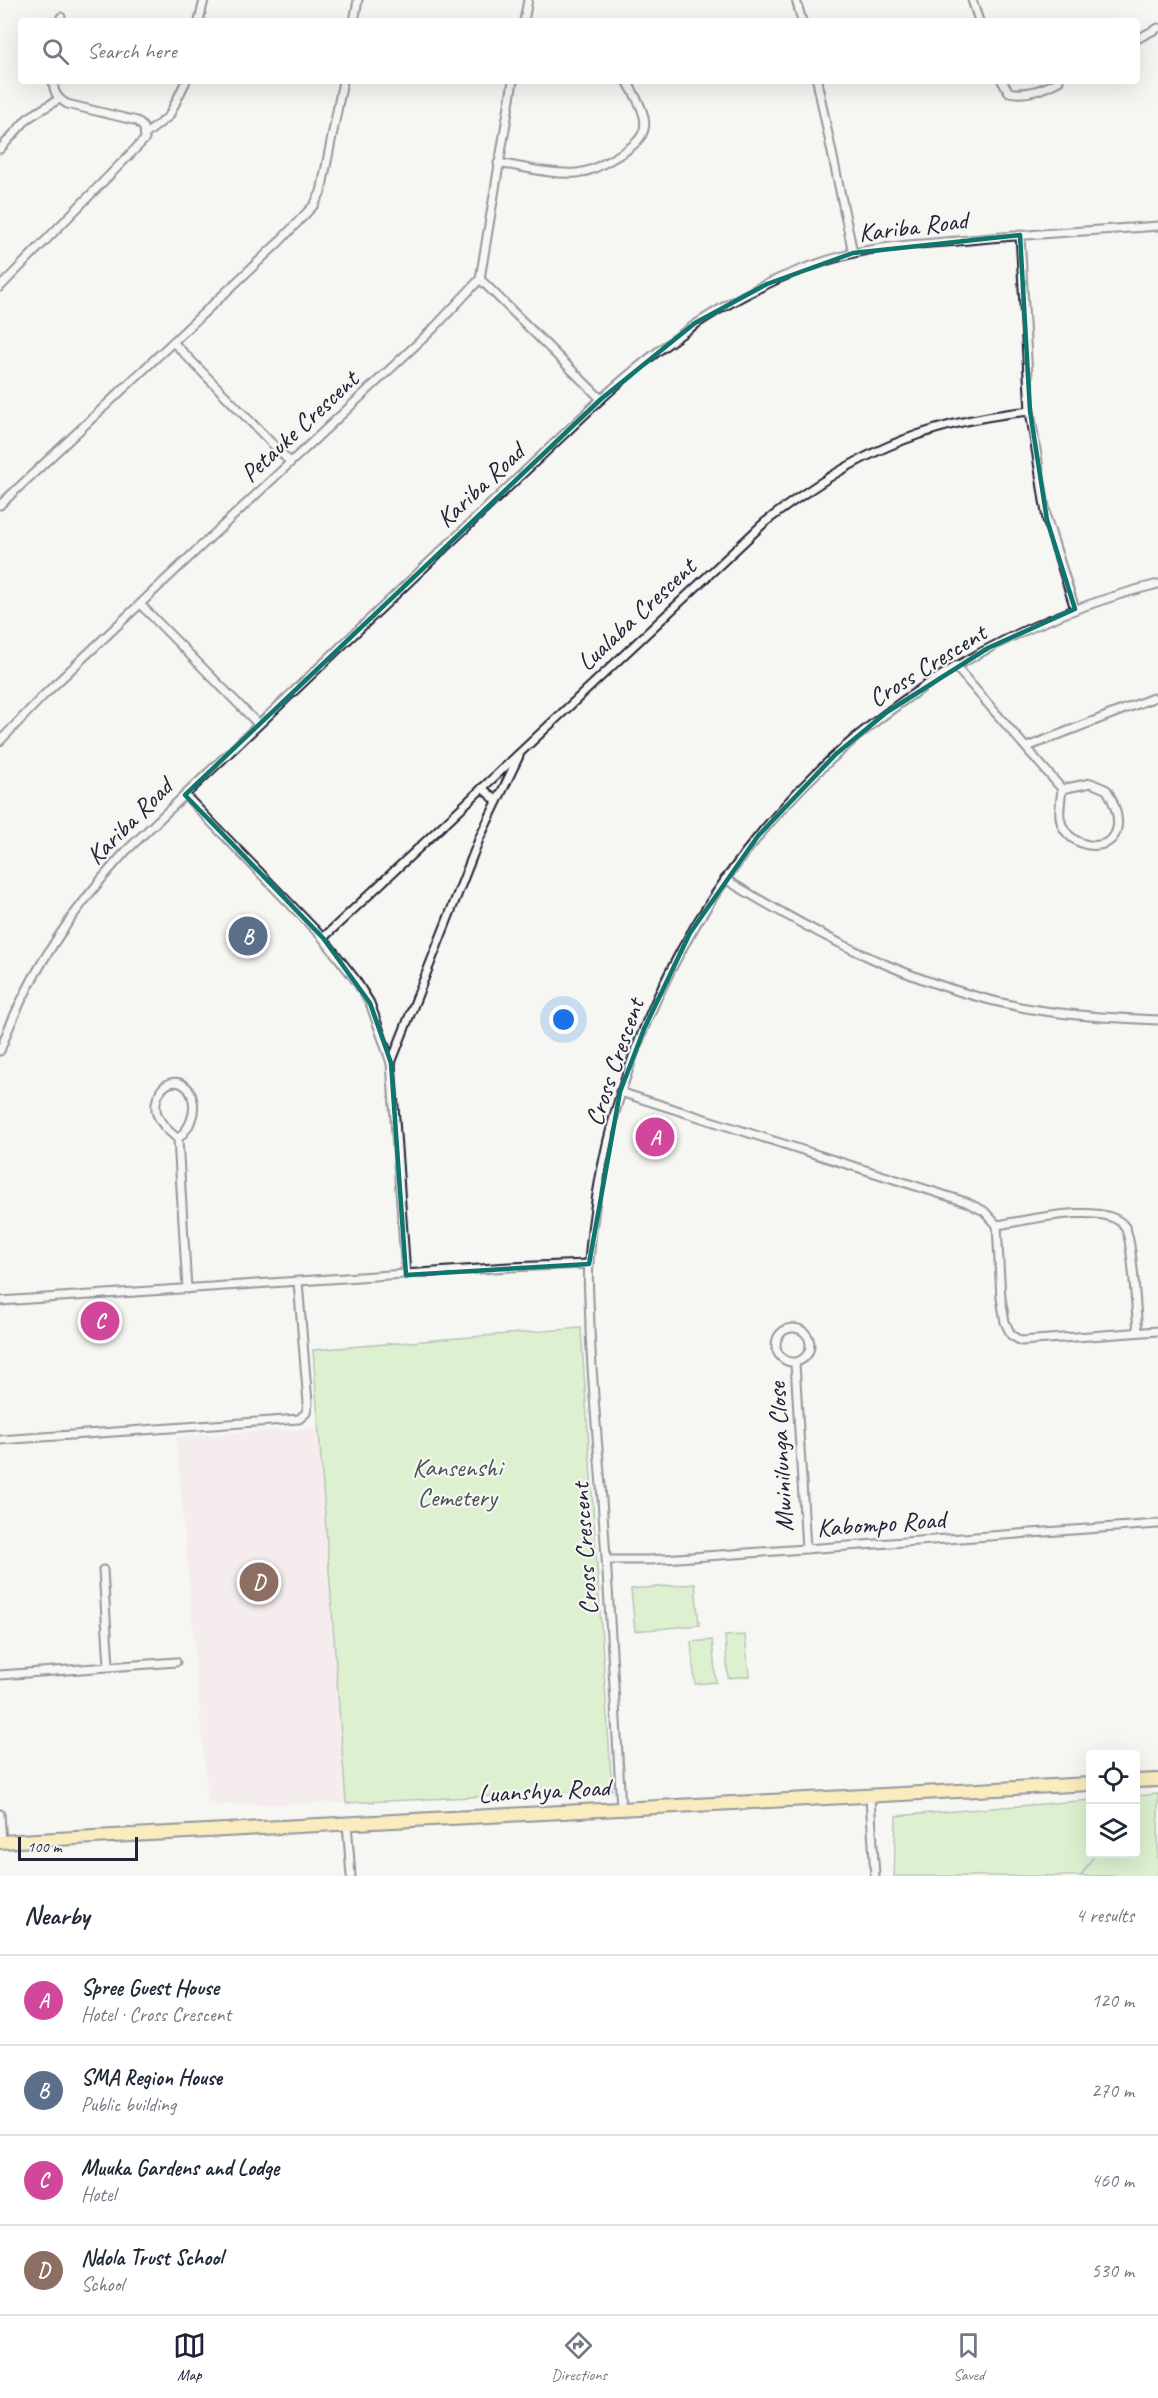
<!DOCTYPE html>
<html lang="en">
<head>
<meta charset="utf-8">
<style>
  :root { --surface:#fff; --page:#f2f2f3; --text:#1f2937; --muted:#747a83; --line:#e0e1e3; --accent:#22223b }
  body { margin:0; font-family:Caveat,sans-serif; background:var(--page); color:var(--text) }
  .controls { position:absolute; right:18px; bottom:18px; display:grid; overflow:hidden; border-radius:6px; box-shadow:0 6px 24px #0002 }
  .controls button { width:54px; height:54px; display:grid; place-items:center; padding:0; border:0; border-bottom:2px solid var(--line); background:var(--surface); color:var(--text); font:30px sans-serif }
  .scale { position:absolute; left:18px; bottom:15px; width:120px; box-sizing:border-box; padding-left:6px; border:3px solid #22223b; border-top:0; font-size:16px; line-height:21px; white-space:nowrap; color:#22223b; -webkit-text-stroke:4px #f6f6f2; paint-order:stroke }
  .you { position:absolute; left:564px; top:1020px; width:21px; height:21px; margin:-15px; border:4px solid #fff; border-radius:50%; background:#1a73e8; box-shadow:0 0 0 9px #1a73e833 }
  .badge { display:grid; place-items:center; width:39px; height:39px; border-radius:50%; background:var(--accent); color:#fff; font-size:20px; font-weight:700 }
  .pin { position:absolute; translate:-50% -50%; border:3px solid #fff; box-shadow:0 2px 6px #0006 }
  .list { margin:0; padding:0; list-style:none }
  h2 { display:flex; justify-content:space-between; align-items:center; height:78px; margin:0; padding:0 24px; font-size:26px }
  h2 small { font-size:20px; font-weight:400; color:var(--muted) }
  .list li { display:grid; grid-template-columns:39px 1fr auto; gap:18px; align-items:center; box-sizing:border-box; height:90px; padding:0 24px; border-top:2px solid var(--line) }
  .list b { display:block; font-size:22px; white-space:nowrap }
  .list p { margin:0; font-size:20px; white-space:nowrap; color:var(--muted) }
  .list em { font-size:20px; font-style:normal; color:var(--muted) }
  .icon { flex:none; width:33px; height:33px; fill:none; stroke:currentColor; stroke-width:2; stroke-linecap:round; stroke-linejoin:round }
  .map { position:relative; flex:none; width:1158px; height:1876px; overflow:hidden }
  .search { position:absolute; background:var(--surface); box-shadow:0 6px 24px #0002; left:18px; right:18px; top:18px; height:66px; display:flex; align-items:center; gap:15px; box-sizing:border-box; padding:0 21px; border-radius:6px; color:var(--muted); font-size:22px }
  .sheet { height:438px; background:var(--surface) }
  nav { display:flex; justify-content:space-around; align-items:center; box-sizing:border-box; height:84px; border-top:2px solid var(--line); background:var(--surface); font-size:16px; color:var(--muted) }
  nav a { display:grid; justify-items:center; gap:3px }
  nav .on { color:var(--accent) }
  .map>svg:first-child { display:block }
</style>
</head>
<body>
<div class="map">
<svg width="1158" height="1876" viewBox="0 0 1158 1876">
  <rect width="100%" height="100%" fill="#f6f6f2"/>
  <filter id="ink" filterUnits="userSpaceOnUse"><feTurbulence type="fractalNoise" baseFrequency=".0167" numOctaves="2"/><feDisplacementMap in="SourceGraphic" scale="12" xChannelSelector="R" yChannelSelector="G"/><feConvolveMatrix kernelMatrix="1 2 1 2 8 2 1 2 1" color-interpolation-filters="sRGB"/></filter>
  <g filter="url(#ink)">
    <!-- built -->
    <polygon fill="#f3e3e7" points="319,1427 346,1803 208,1805 176,1437"/>
    <!-- green -->
    <g fill="#bfeca9" stroke="#708772" stroke-width="1.5">
      <polygon points="581,1328 612,1790 346,1803 313,1350"/>
      <polygon points="695,1584 699,1625 635,1631 631,1589"/>
      <polygon points="745,1635 749,1676 728,1678 725,1636"/>
      <polygon points="712,1640 716,1682 695,1684 691,1642"/>
      <polygon points="1158,1794 1158,1876 894,1876 896,1816 1090,1800 1090,1854 1136,1854 1136,1796"/>
    </g>
    <g fill="none" stroke-linecap="round" stroke-linejoin="round">
      <!-- stream -->
      <polyline stroke="#6389a7" stroke-width="2" points="1081,1876 1095,1854"/>
      <!-- street casing -->
      <g stroke="#22223b" stroke-width="11">
        <g id="street">
          <polyline points="796,0 802,21"/>
          <polyline points="972,0 979,21"/>
          <polyline points="60,21 61,17"/>
          <polyline points="199,21 204,0"/>
          <polyline points="354,21 358,0"/>
          <polyline points="524,21 528,0"/>
          <polyline points="1137,39 1158,28"/>
          <polyline points="817,81 853,253"/>
          <path d="M1002,81l7,11c18,4 35,-3 50,-11"/>
          <polyline points="146,134 169,116 186,81"/>
          <polyline points="0,149 28,118 59,99"/>
          <path d="M498,163c25,4 54,12 79,10 13,-1 24,-8 35,-14 44,-24 38,-38 15,-78"/>
          <polyline points="1020,235 1030,411 1047,520 1075,609"/>
          <polyline points="480,279 601,399"/>
          <path d="M0,287l145,-148 -1,-11 -7,-7 -70,-17c-10,-6 -13,-11 -14,-23"/>
          <polyline points="173,342 290,462"/>
          <polyline points="0,505 278,243 314,205 321,192 343,81"/>
          <polyline points="141,605 258,724"/>
          <path d="M955,666l107,123c-1,9 -3,20 -2,28 5,41 86,42 47,-27l-16,-7 -29,6"/>
          <polyline points="0,741 43,696 199,548 433,329 480,279 513,81"/>
          <polyline points="1027,747 1153,698"/>
          <polyline points="482,788 496,800"/>
          <polyline points="185,795 323,938 355,979 370,1003 391,1063 406,1275"/>
          <path d="M725,879c95,58 190,108 301,129 44,8 88,10 132,12"/>
          <path d="M323,938l441,-415c86,-67 158,-101 266,-112"/>
          <path d="M0,1051c27,-76 72,-141 126,-200l475,-452c74,-67 155,-122 253,-146 34,-8 70,-9 104,-12 67,-7 133,-10 200,-15"/>
          <polyline points="391,1063 480,837 519,756"/>
          <polyline points="620,1092 966,1202 984,1211 997,1225 1001,1298 1005,1322 1011,1335 1021,1341 1158,1331"/>
          <path d="M178,1139c-8,-7 -17,-14 -21,-25 -5,-14 6,-36 23,-31 14,5 16,25 11,37 -2,7 -8,14 -13,19l9,150"/>
          <path d="M997,1225c28,-4 111,-25 128,2 8,14 11,85 13,105"/>
          <polyline points="0,1301 509,1267 589,1264"/>
          <circle cx="793" cy="1345" r="17"/>
          <polyline points="795,1363 806,1549"/>
          <polyline points="0,1440 299,1419 306,1413 308,1403 298,1282"/>
          <polyline points="607,1560 649,1560 1158,1524"/>
          <polyline points="103,1570 109,1666"/>
          <polyline points="0,1675 176,1662"/>
          <polyline points="870,1798 875,1876"/>
          <path d="M621,1808c-6,-107 -12,-215 -20,-322 -4,-52 -9,-105 -11,-157 0,-23 -3,-46 -1,-68 25,-326 251,-598 569,-677"/>
          <polyline points="0,1814 2,1842"/>
          <polyline points="347,1823 351,1876"/>
        </g>
      </g>
      <!-- highway casing -->
      <g stroke="#22223b" stroke-width="16">
        <g id="highway">
          <polyline points="1136,1781 1158,1780"/>
          <polyline points="0,1842 1090,1784"/>
        </g>
      </g>
      <!-- street -->
      <use href="#street" stroke="#f6f6f2" stroke-width="7"/>
      <!-- highway -->
      <use href="#highway" stroke="#fde080" stroke-width="12"/>
    </g>
  </g>
  <!-- marked area -->
  <path d="M0 0H1158V1876H0ZM1020,235l10,176 17,109 28,89 -87,39 -101,64 -51,42 -78,82 -68,97 -46,96 -24,63 -31,172 -183,11 -15,-212 -21,-60 -47,-65 -138,-143 416,-396 94,-76 72,-39 86,-31z" fill="#f6f6f2" fill-opacity=".55" fill-rule="evenodd"/>
  <path fill="none" stroke="#0f766e" stroke-width="4.5" stroke-linejoin="round" d="M1020,235l10,176 17,109 28,89 -87,39 -101,64 -51,42 -78,82 -68,97 -46,96 -24,63 -31,172 -183,11 -15,-212 -21,-60 -47,-65 -138,-143 416,-396 94,-76 72,-39 86,-31z"/>
  <g text-anchor="middle" stroke-width="4.5" stroke-linejoin="round" paint-order="stroke">
    <!-- street labels -->
    <g font-size="26" fill="#22223b" stroke="#f6f6f2">
      <text transform="translate(913 226) rotate(-7)" y="9">Kariba Road</text>
      <text transform="translate(299 426) rotate(-43)" y="9">Petauke Crescent</text>
      <text transform="translate(480 485) rotate(-43)" y="9">Kariba Road</text>
      <text transform="translate(636 614) rotate(-43)" y="9">Lualaba Crescent</text>
      <text transform="translate(927 665) rotate(-32)" y="9">Cross Crescent</text>
      <text transform="translate(129 821) rotate(-45)" y="9">Kariba Road</text>
      <text transform="translate(614 1062) rotate(-71)" y="9">Cross Crescent</text>
      <text transform="translate(780 1457) rotate(-93)" y="9">Mwinilunga Close</text>
      <text transform="translate(881 1523) rotate(-4)" y="9">Kabompo Road</text>
      <text transform="translate(584 1549) rotate(-94)" y="9">Cross Crescent</text>
      <text transform="translate(544 1790) rotate(-3)" y="9">Luanshya Road</text>
    </g>
    <!-- park labels -->
    <g font-size="26" fill="#495456" stroke="#f6f6f2">
      <text x="457" y="1476">Kansenshi<tspan x="457" dy="30">Cemetery</tspan></text>
    </g>
  </g>
</svg>
<div class="controls">
<button><svg class="icon" aria-label="locate" viewBox="0 0 24 24"><circle cx="12" cy="12" r="6"/><path d="M12 2v4M12 18v4M2 12h4M18 12h4"/></svg></button>
<button><svg class="icon" aria-label="layers" viewBox="0 0 24 24"><path d="M12 4l9 5-9 5-9-5zM3 14l9 5 9-5"/></svg></button>
</div>
<div class="scale">100 m</div>
<div class="you"></div>
<div class="pin badge" style="left:655px;top:1137px;background:#d1479c">A</div>
<div class="pin badge" style="left:248px;top:936px;background:#5c6f8a">B</div>
<div class="pin badge" style="left:100px;top:1321px;background:#d1479c">C</div>
<div class="pin badge" style="left:259px;top:1582px;background:#8d6e63">D</div>
<div class="search"><svg class="icon" aria-label="search" viewBox="0 0 24 24"><circle cx="10" cy="10" r="6"/><path d="M15 15l6 6"/></svg>Search here</div>
</div>
<section class="sheet">
<h2>Nearby<small>4 results</small></h2>
<ul class="list">
<li><span class="badge" style="background:#d1479c">A</span><div><b>Spree Guest House</b><p>Hotel · Cross Crescent</p></div><em>120 m</em></li>
<li><span class="badge" style="background:#5c6f8a">B</span><div><b>SMA Region House</b><p>Public building</p></div><em>270 m</em></li>
<li><span class="badge" style="background:#d1479c">C</span><div><b>Muuka Gardens and Lodge</b><p>Hotel</p></div><em>460 m</em></li>
<li><span class="badge" style="background:#8d6e63">D</span><div><b>Ndola Trust School</b><p>School</p></div><em>530 m</em></li>
</ul>
</section>
<nav>
<a class="on"><svg class="icon" aria-label="map" viewBox="0 0 24 24"><path d="M3 6l6-2 6 2 6-2v14l-6 2-6-2-6 2zM9 4v14M15 6v14"/></svg>Map</a>
<a><svg class="icon" aria-label="directions" viewBox="0 0 24 24"><path d="M12 3l9 9-9 9-9-9zM9 14v-3h6M13 9l2 2-2 2"/></svg>Directions</a>
<a><svg class="icon" aria-label="saved" viewBox="0 0 24 24"><path d="M7 4h10v16l-5-4-5 4z"/></svg>Saved</a>
</nav>
</body>
</html>
